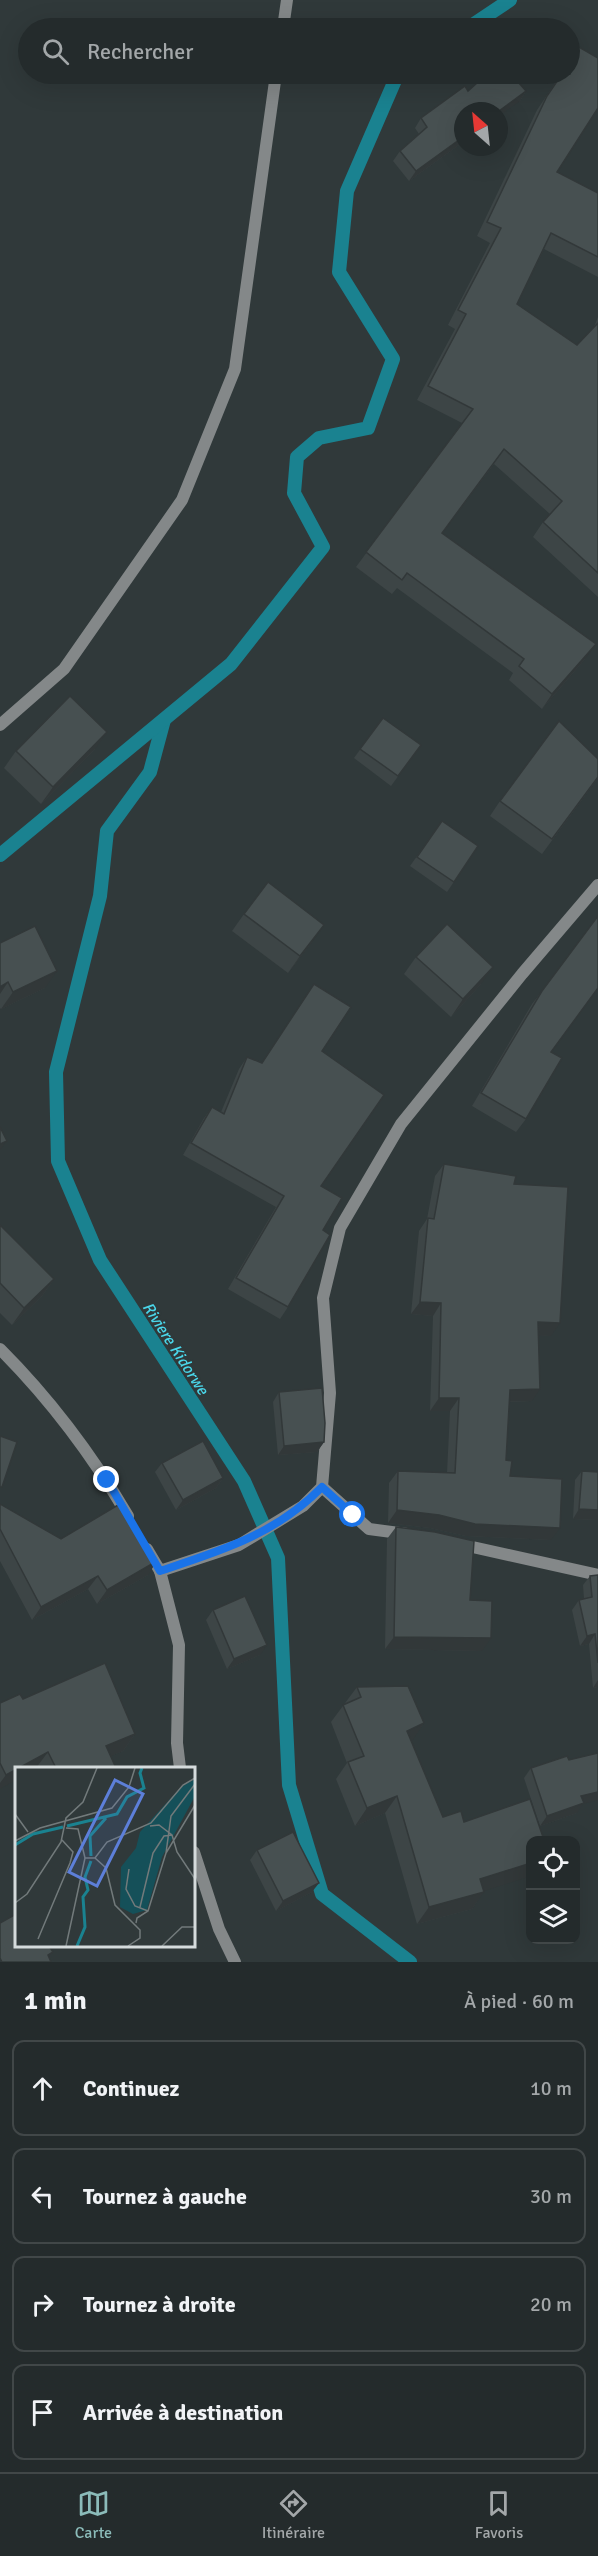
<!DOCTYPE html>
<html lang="fr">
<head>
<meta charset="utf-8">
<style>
  :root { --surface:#242b2c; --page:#303738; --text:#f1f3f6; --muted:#a3a7a9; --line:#414748; --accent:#8bbbb9 }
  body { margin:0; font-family:Signika,sans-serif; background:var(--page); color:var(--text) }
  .controls { position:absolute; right:18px; bottom:18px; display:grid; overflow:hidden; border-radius:12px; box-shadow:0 6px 24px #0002 }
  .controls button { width:54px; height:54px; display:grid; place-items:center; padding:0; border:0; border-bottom:2px solid var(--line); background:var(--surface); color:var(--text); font:30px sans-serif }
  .compass { position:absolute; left:454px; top:102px; width:54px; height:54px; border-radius:50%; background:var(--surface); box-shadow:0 6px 24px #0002; rotate:333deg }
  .stop { position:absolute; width:18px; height:18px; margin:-14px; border:4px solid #1a73e8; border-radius:50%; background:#fff }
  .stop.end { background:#1a73e8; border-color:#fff; box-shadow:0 2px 6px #0008 }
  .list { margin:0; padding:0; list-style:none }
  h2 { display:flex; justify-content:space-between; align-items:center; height:78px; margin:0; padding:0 24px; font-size:26px }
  h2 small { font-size:20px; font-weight:400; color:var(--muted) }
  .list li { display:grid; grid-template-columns:39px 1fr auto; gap:18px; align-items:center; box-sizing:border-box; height:96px; margin:0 12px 12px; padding:0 12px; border:2px solid var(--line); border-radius:12px }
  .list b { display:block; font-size:22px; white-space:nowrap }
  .list em { font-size:20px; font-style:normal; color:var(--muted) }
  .icon { flex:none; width:33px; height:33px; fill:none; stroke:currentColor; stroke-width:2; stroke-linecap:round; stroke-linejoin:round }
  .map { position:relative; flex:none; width:598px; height:1962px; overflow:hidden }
  .search { position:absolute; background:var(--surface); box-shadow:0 6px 24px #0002; left:18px; right:18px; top:18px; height:66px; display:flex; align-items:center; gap:15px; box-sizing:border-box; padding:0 21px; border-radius:33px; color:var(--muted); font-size:22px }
  .sheet { height:510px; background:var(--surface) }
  nav { display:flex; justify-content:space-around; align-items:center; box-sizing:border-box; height:84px; border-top:2px solid var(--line); background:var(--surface); font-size:16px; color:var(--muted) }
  nav a { display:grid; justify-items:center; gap:3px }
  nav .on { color:var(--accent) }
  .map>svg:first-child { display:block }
</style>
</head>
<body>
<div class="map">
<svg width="598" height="1962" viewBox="0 0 598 1962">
  <rect width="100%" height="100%" fill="#30393a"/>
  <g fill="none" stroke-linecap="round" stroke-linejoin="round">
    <!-- stream -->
    <g stroke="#1a8290" stroke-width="14">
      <polyline points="468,28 510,0"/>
      <polyline points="164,720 150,772 107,831 100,896 56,1072 58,1161 100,1260 244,1481 278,1558 289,1785 322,1894 410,1962"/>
      <polyline points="0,855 231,664 323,547 294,493 297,457 319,438 368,428 393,359 339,272 347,191 396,78 403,74"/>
    </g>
    <!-- minor -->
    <g stroke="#848889" stroke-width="12">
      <polyline points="283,28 287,0"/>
      <polyline points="0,725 64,669 182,500 235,369 276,74"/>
      <path d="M0,1349c50,50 92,106 128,167"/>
      <polyline points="322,1487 369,1529 407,1534"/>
      <polyline points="459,1544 598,1575"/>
      <polyline points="147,1549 160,1571 239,1545 303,1506 322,1487 330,1393 323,1298 340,1228 401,1124 522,974 598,885"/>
      <polyline points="160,1571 179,1645 177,1743 180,1768"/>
      <polyline points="194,1852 219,1929 235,1962"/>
    </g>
  </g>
  <!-- wall -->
  <g fill="#3d4546">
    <polygon points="579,47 557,172 598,193 598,277 544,249 517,304 577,345 594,327 598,317 598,597 533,537 543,522 550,514 494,464 442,533 585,659 542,709 509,680 513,673 397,588 392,594 356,567 462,423 417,400 455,329 448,325 490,243 477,236 537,110 561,74 570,74 570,60"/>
    <polygon points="468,91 526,91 520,101 463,111 463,142 409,181 393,161 400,151 419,134 415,128 421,118"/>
    <polygon points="383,718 421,745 391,786 354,758"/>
    <polygon points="95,749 41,804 4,768 16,751"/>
    <polygon points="598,778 542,854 490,816 500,801"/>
    <polygon points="442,821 478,846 447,892 410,866"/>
    <polygon points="244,914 312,942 288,973 232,931"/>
    <polygon points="0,943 45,988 1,1009 0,1008"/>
    <polygon points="416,957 481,984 451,1017 404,974"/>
    <polygon points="542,991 551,1052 526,1119 516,1132 472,1106 532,1004"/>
    <polygon points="322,1051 321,1186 323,1230 288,1307 280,1319 228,1289 276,1207 183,1155 204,1118 212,1107 221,1112 239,1069 247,1057 261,1062"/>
    <polygon points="444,1164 514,1184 551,1336 538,1335 532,1401 509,1402 506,1460 510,1476 551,1540 466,1536 430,1528 388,1523 389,1483 398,1471 447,1473 450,1411 430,1411 433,1316 411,1314 419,1231 427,1219 435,1176"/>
    <polygon points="0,1225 54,1279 42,1296 12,1325 0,1313"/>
    <polygon points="279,1392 324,1442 317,1452 278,1455 273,1402"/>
    <polygon points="162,1463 223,1478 216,1488 176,1510 155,1472"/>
    <polygon points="582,1471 598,1520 573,1519 575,1480"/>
    <polygon points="0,1504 61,1539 148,1575 97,1604 88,1589 32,1620 0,1561"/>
    <polygon points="396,1527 470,1600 482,1651 385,1649 387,1539"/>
    <polygon points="598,1575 598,1687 593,1688 589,1644 580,1646 572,1610 579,1600 584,1599 583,1585 590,1576"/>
    <polygon points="213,1610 260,1655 227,1669 206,1620"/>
    <polygon points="357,1687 424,1723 411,1741 443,1817 484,1891 472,1909 417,1924 385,1813 355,1826 336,1779 347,1763 331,1722"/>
    <polygon points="23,1699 135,1734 123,1751 110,1756 116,1768 16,1768 0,1789 0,1703"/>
    <polygon points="531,1768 577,1813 540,1826 524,1778"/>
    <polygon points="257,1850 312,1892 276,1911 250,1860"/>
  </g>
  <!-- shaded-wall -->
  <g fill="#323839">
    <polygon points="526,91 520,101 499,116 499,111"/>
    <polygon points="463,137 463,142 409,181 416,171"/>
    <polygon points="596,644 585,659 542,709 552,694"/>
    <polygon points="107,732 95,749 41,804 53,787"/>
    <polygon points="324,925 312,942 288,973 300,956"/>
    <polygon points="493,967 481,984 451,1017 463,999"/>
    <polygon points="57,971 45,988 1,1009 13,992"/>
    <polygon points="8,982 0,994 0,987"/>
    <polygon points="7,1141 0,1150 0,1144"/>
    <polygon points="54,1279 42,1296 12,1325 24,1308"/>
    <polygon points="420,1302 441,1303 433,1316 411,1314"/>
    <polygon points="538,1322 560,1323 551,1336 529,1335"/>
    <polygon points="540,1389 532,1401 501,1402 510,1390"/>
    <polygon points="439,1398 459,1398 450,1411 430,1411"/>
    <polygon points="324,1442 317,1452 278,1455 284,1446"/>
    <polygon points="223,1478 216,1488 176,1510 183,1500"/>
    <polygon points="579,1509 598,1510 598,1520 573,1519"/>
    <polygon points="397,1510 560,1528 551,1540 466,1536 430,1528 388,1523"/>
    <polygon points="157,1561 148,1575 97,1604 107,1590"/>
    <polygon points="98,1576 88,1589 32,1620 41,1607"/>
    <polygon points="595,1634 589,1644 580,1646 587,1636"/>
    <polygon points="394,1637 491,1638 482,1651 385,1649"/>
    <polygon points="267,1645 260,1655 227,1669 234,1659"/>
    <polygon points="598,1680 598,1687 593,1688"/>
    <polygon points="424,1723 412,1741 395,1748 407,1731"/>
    <polygon points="135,1734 123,1751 94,1763 106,1746"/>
    <polygon points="48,1752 36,1768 17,1768"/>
    <polygon points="16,1769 16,1780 0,1789 0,1783 6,1775"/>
    <polygon points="598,1792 598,1800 583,1804 577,1813 540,1826 547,1816 581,1796"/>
    <polygon points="397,1796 385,1813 355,1826 367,1808"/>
    <polygon points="531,1863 531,1876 472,1895 484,1892 472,1909 417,1924 429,1907 480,1879"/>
    <polygon points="319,1883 312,1892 276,1911 283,1901"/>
  </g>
  <!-- building -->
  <g fill="#475051" stroke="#323839" stroke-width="1.5">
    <polygon points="579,47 598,58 598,108 557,172 598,193 598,257 551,233 517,304 577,345 598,323 598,573 543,522 562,501 504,449 442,533 596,644 552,694 519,666 524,659 407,573 402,580 366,552 473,409 428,386 466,314 458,310 501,228 487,222 547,96 562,74 570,74 570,61"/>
    <polygon points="487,74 511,74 526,91 499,111 463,111 463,137 416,171 400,151 427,127 421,118 465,86 468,91"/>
    <polygon points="70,696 107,732 53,787 16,751"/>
    <polygon points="383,718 421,745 398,776 360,749"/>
    <polygon points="559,721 598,759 598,777 552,839 500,801"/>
    <polygon points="442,821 478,846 454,882 417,857"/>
    <polygon points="268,882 324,925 300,956 244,914"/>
    <polygon points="598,916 598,988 551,1052 562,1058 526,1119 481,1093 542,991"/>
    <polygon points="447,924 493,967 463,999 416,957"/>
    <polygon points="35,926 57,971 13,992 8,982 0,987 0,943"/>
    <polygon points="314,984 351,1007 322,1051 384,1095 321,1186 342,1198 323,1230 330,1235 288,1307 236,1278 284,1196 191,1143 212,1107 224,1114 247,1057 262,1063"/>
    <polygon points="0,1127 7,1141 0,1144"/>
    <polygon points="444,1164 516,1176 514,1184 568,1187 560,1323 538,1322 540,1389 510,1390 506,1460 512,1461 510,1476 562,1479 560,1528 475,1524 439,1515 397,1510 398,1471 455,1473 459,1398 439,1398 441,1303 420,1302 428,1218 434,1219"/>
    <polygon points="0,1225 54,1279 24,1308 0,1283"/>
    <polygon points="322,1388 325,1423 324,1442 284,1446 279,1392"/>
    <polygon points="0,1436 17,1442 2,1487 0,1487"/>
    <polygon points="203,1441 223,1478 183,1500 162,1463"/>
    <polygon points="582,1471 598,1472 598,1510 579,1509"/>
    <polygon points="123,1502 157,1561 107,1590 98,1576 41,1607 0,1529 0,1504 61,1539"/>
    <polygon points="396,1527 435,1532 474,1541 470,1600 492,1601 491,1638 394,1637"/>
    <polygon points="598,1575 598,1663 595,1634 587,1636 579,1600 592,1597 590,1576"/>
    <polygon points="245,1596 267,1645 234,1659 213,1610"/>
    <polygon points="105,1663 135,1734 106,1746 116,1768 56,1768 48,1752 6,1775 0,1763 0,1703 20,1694 23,1699"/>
    <polygon points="408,1686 424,1723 407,1731 443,1817 461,1811 464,1822 530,1799 544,1840 531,1840 531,1863 480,1879 484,1892 429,1907 397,1796 367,1808 348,1762 364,1756 343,1705 361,1697 357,1687"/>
    <polygon points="598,1753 598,1792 581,1796 584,1803 547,1816 531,1768 567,1756 569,1760"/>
    <polygon points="293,1832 319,1883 283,1901 257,1850"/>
    <polygon points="16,1914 16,1946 49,1946 53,1952 48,1955 51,1962 2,1962 0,1958 0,1923"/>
  </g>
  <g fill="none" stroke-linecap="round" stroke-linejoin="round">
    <!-- route -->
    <path stroke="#1a73e8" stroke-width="8" d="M107,1480l53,91c61,-20 116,-37 162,-84l31,28"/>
  </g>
  <g text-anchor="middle" stroke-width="4.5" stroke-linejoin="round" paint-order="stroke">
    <!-- water labels -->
    <g font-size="16" font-style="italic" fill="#4ad6e9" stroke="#30393a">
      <text transform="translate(176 1348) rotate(57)" y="6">Riviere Kidorwe</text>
    </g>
  </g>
  <!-- overview -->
  <g transform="translate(15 1767)">
    <rect width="180" height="180" fill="#30393a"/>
    <path d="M180,12v17l-33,61 -15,53 -14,4 -13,-7 1,-40 15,-19 4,-16 41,-45z" fill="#155059"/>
    <path fill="none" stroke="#1a8290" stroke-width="3" d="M52,59l50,-12 10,-17 17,-9 -4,-15 2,-5M0,78l18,-11 30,-7M76,89l-1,-20 16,-18M62,179l8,-19 -2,-30 5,-7 -3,-13 6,-16"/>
    <path fill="none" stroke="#727a7b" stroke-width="1.5" d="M0,47l13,18M135,59l9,-1 13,10 5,17 18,27M51,61l12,1 7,29h10l12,-16 44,-19 32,-38 12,-7M0,74l25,-13 72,-20 17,-21 6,-19M151,86l5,-37 24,-32M80,91l11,10 9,37 25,25v8l-12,8M114,102l-3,20 9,17 13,5M0,136l12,-9 34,-52 5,-24 17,-16 14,-34M125,140l13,-54 11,-17 8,-1M121,156l1,-5 11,-7 18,-58 29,-48M23,172l32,-76 3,-11 -11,-12M51,179l19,-88M147,179l20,-19h13"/>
    <path fill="#5d7fd9" fill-opacity="0.15" stroke="#5d7fd9" stroke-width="3" d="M100,13l28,14 -46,92 -28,-14z"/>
    <rect width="180" height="180" fill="none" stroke="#d5dbdc" stroke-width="3"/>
  </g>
</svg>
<div class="controls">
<button><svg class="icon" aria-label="locate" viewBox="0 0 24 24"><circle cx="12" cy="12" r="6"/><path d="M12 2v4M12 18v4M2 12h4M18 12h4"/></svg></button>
<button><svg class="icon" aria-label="layers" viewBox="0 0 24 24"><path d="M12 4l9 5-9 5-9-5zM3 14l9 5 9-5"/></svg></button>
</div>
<svg class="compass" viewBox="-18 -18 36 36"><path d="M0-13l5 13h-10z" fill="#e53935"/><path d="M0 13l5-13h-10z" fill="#a3a7a9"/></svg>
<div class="stop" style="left:353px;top:1515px"></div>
<div class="stop end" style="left:107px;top:1480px"></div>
<div class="search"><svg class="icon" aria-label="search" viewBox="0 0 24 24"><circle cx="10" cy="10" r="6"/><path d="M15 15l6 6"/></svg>Rechercher</div>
</div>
<section class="sheet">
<h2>1 min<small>À pied · 60 m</small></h2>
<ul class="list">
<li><svg class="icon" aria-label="ahead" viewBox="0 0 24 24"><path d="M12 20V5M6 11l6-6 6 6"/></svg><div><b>Continuez</b></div><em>10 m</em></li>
<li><svg class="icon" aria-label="left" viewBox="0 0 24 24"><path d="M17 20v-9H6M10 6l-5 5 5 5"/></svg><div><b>Tournez à gauche</b></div><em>30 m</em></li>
<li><svg class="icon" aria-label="right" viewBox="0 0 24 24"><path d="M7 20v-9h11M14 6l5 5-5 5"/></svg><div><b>Tournez à droite</b></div><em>20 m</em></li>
<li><svg class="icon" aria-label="arrive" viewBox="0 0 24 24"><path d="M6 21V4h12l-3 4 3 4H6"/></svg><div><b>Arrivée à destination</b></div></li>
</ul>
</section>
<nav>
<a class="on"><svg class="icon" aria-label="map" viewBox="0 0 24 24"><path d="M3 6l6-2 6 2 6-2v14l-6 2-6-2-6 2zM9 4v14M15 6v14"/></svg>Carte</a>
<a><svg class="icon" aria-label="directions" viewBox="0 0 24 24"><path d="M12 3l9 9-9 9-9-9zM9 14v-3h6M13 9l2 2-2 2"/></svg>Itinéraire</a>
<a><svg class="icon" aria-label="saved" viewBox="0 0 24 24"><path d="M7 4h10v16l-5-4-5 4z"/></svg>Favoris</a>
</nav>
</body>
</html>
